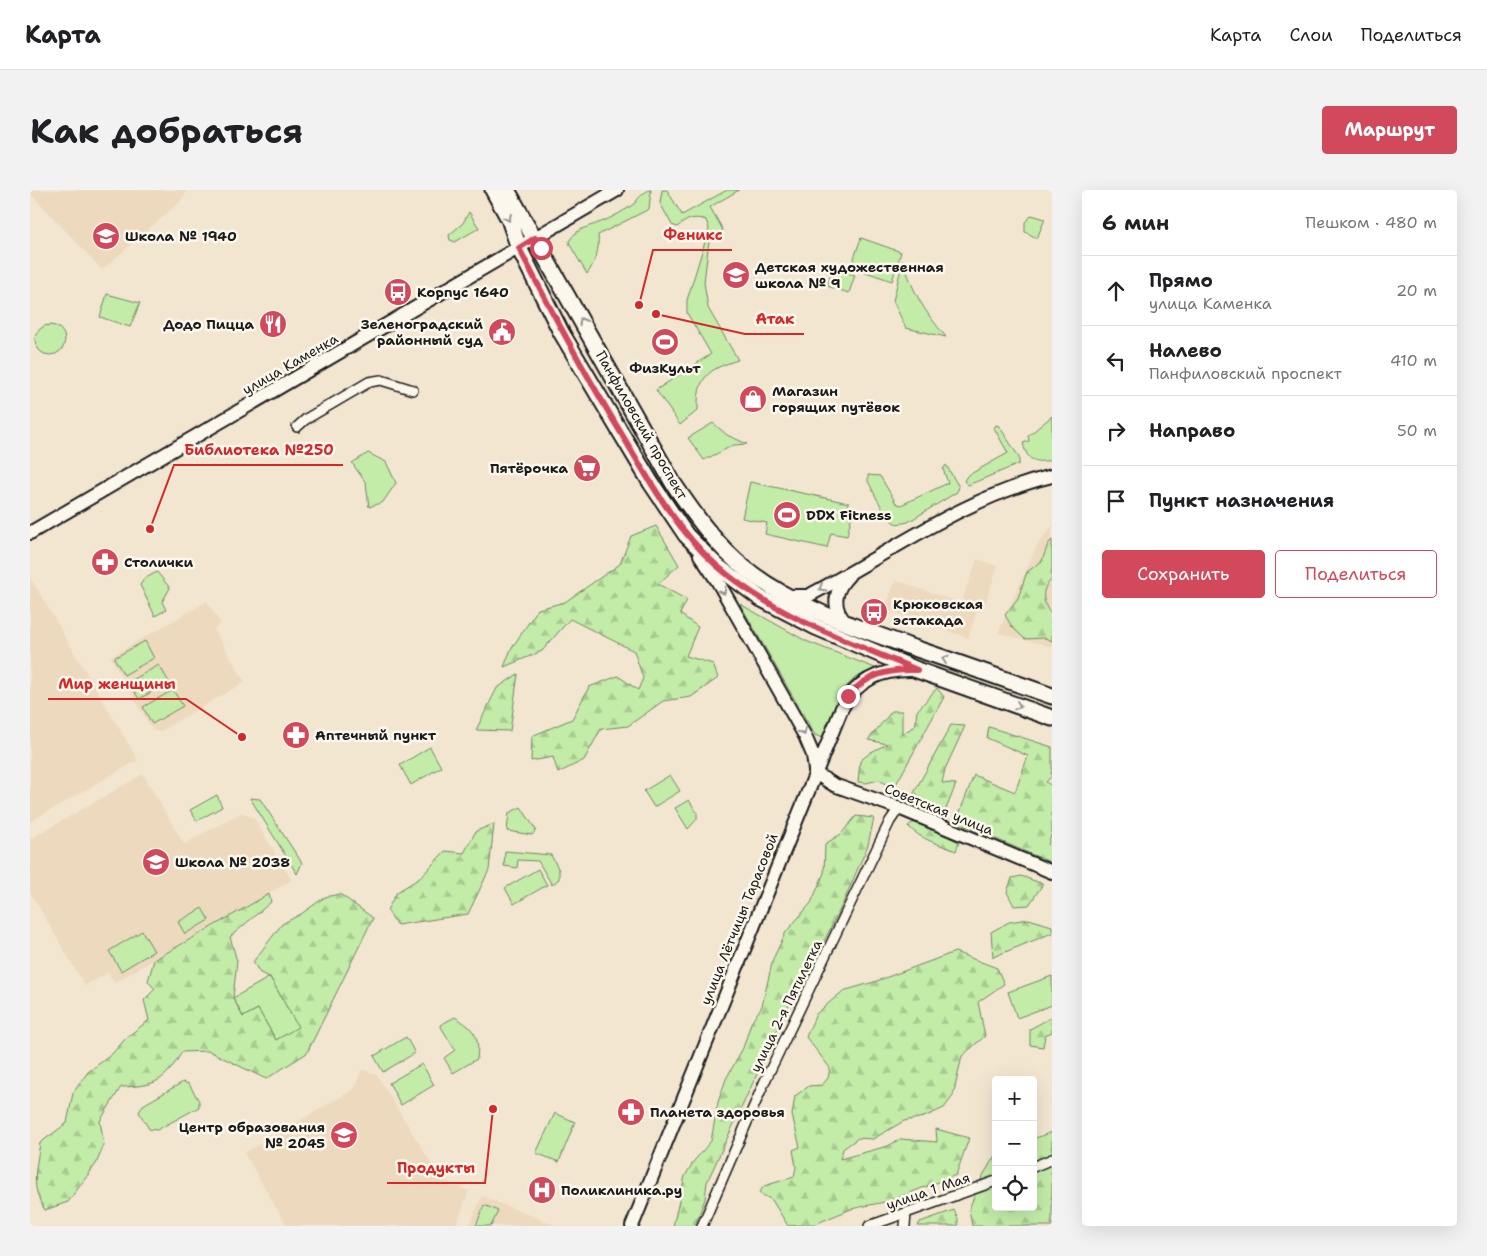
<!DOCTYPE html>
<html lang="ru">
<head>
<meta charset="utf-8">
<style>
  :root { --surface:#fff; --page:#f2f2f2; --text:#202124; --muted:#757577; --line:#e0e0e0; --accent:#d1495b }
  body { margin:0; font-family:"Shantell Sans",sans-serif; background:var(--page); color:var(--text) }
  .controls { position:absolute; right:15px; bottom:15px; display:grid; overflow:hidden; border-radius:5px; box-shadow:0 5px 20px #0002 }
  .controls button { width:45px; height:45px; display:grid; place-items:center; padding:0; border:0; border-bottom:1px solid var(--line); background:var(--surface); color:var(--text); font:25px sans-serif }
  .stop { position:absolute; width:15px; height:15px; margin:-11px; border:4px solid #d1495b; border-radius:50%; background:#fff }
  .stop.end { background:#d1495b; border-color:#fff; box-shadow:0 1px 5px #0008 }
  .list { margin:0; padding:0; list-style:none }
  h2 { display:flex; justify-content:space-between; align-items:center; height:65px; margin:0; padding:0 20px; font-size:21px }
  h2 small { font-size:16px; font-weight:400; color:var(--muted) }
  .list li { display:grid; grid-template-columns:32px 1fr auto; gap:15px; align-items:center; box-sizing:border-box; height:70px; padding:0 20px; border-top:1px solid var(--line) }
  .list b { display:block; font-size:19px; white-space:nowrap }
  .list p { margin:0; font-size:16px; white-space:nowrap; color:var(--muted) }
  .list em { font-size:16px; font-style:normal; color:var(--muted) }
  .actions { display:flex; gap:10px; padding:15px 20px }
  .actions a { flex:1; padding:11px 0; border:1px solid var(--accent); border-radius:5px; text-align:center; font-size:18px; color:var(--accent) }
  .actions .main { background:var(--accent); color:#fff }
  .icon { flex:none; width:28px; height:28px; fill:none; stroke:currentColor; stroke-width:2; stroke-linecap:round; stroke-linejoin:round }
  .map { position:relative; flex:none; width:1022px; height:1036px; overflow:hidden; border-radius:5px }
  header { display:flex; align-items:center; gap:30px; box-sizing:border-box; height:70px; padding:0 25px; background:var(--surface); border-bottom:1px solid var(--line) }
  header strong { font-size:24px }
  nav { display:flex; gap:28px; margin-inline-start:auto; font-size:18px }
  .intro { display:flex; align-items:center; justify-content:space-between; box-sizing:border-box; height:120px; padding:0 30px }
  h1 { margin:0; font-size:35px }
  .button { padding:12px 22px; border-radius:5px; background:var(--accent); color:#fff; font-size:18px; font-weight:700 }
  main { display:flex; gap:30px; padding:0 30px }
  aside { flex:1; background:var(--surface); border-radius:5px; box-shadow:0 5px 20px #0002 }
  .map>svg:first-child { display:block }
</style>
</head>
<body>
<header>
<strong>Карта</strong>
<nav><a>Карта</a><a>Слои</a><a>Поделиться</a></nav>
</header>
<div class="intro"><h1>Как добраться</h1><a class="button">Маршрут</a></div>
<main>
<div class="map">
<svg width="1022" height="1036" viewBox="0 0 1022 1036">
  <defs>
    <pattern id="forest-firs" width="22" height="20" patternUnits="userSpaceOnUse" patternTransform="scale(1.25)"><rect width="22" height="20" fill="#c3eca8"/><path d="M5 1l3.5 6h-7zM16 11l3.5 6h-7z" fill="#a7ca90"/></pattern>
  </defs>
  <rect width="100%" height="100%" fill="#f3e6d1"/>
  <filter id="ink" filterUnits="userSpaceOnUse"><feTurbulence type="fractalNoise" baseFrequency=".02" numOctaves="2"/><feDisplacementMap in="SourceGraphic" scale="10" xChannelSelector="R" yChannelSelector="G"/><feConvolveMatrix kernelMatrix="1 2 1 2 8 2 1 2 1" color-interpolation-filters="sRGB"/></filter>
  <g filter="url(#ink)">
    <!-- built -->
    <g fill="#eddabe">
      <polygon points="0,0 158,0 150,12 72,80 0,3"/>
      <polygon points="1022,336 1022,457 968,443 1007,355"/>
      <polygon points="947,369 968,376 953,420 948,419 938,448 855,419 865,390 931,413"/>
      <polygon points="0,387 108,570 0,632"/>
      <polygon points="177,411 191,434 184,439 215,492 129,542 123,541 80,467"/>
      <polygon points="113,584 154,654 212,622 224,628 262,690 84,793 78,783 55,796 0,702 0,649"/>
      <polygon points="332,879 347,885 411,989 439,1001 426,1036 257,1036 214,963 324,899"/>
      <polygon points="452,1006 528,1036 439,1036"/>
    </g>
    <!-- green -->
    <g fill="#c3eca8" stroke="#708462">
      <path d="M619,0h2l-2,19 -51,26c2,14 -3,28 -11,39l-17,-29 -1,-4c9,-14 20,-14 32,-19 7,-2 30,-15 34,-19 5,-7 7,-9 14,-13z"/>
      <path d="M632,0h5l15,25 45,-25h12l-29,17 13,23 -14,11 -5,41 4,26 30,52c-30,9 -41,17 -40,50l-18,15 -24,-35 55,-36 -24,-41v-13l22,-71 -3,-9c-12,-4 -19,-1 -29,7l-5,-2 -12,-22z"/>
      <polygon points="439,22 449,38 425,52 420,50 419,45 433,33"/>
      <polygon points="1002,25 1015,29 1007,48 995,42 995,32"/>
      <polygon points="831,48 871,62 862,91 821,77"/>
      <path d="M873,70c10,33 21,51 43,77l-40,-9 -13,-27z"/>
      <polygon points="803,78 825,85 819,103 797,96"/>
      <polygon points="77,104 110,113 100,137 70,127"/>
      <circle cx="20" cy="150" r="15"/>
      <path d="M1022,226v44c-16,3 -25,2 -29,-17l6,-2 -1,-5z"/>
      <polygon points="683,233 697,245 717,254 704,255 674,270 658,248"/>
      <polygon points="966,235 969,236 989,267 989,274 938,295 934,291 937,286 978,263 964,238"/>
      <polygon points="338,263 356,272 366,293 353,312 339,317 336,293 322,273"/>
      <path d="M916,275l13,22 -2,5 -49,30c-5,1 -11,3 -15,0 -9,-7 -20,-31 -25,-41v-6l12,1 16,27 5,2 47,-22 -5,-14z"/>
      <polygon points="720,292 819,313 817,323 822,324 817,346 801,343 797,358 735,344 737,333 712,328"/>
      <polygon points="127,382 140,398 132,412 136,420 125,426 110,395 114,389"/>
      <polygon points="710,414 776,451 845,478 825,488 812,501 792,548 785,545"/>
      <polygon points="115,451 124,468 94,485 84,468"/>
      <polygon points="129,475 139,492 109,509 99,492"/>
      <polygon points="143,500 153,516 122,534 113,517"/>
      <polygon points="400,557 411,577 381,595 370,575"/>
      <polygon points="640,585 650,601 624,617 614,601"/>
      <polygon points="187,605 192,617 167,631 160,620"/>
      <polygon points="220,608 230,609 272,673 267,684"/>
      <polygon points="659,610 667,623 667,629 658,639 645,618"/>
      <polygon points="491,617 506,640 502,645 477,641 479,623"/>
      <polygon points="475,661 521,665 529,680 529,689 522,695 508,671 488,670 487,678 474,676"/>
      <polygon points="508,679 517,695 484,714 475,698"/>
      <polygon points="172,718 179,730 155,744 148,732"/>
      <polygon points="112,741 124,761 91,781 79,761"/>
      <polygon points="1022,786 1022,815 987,828 978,802"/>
      <polygon points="240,787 269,838 246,850 228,819 213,827 203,808"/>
      <path d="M425,827c19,12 25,18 22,42l-24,14 -9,-15 11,-8 -15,-25z"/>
      <polygon points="376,847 385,863 353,882 344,866"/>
      <polygon points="392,874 404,895 371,915 359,893"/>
      <polygon points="153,892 159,894 169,911 169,917 127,940 119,939 109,922 113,915"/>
      <polygon points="525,923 545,932 529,972 506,963"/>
      <polygon points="454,1015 468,1021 461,1036 446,1036"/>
    </g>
    <!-- forest -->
    <g fill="url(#forest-firs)" stroke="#708462">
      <polygon points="626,336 649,375 628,394 657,410 650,424 668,437 656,466 683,474 688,488 661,507 633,511 598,536 571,539 554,570 528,583 523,567 501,571 502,546 542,529 559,497 588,486 608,500 613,488 604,461 540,429 512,461 474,477 481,459 508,419 535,412 590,374 601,346"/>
      <path d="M1022,350v40c-13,8 -9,26 0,35v26l-7,-3 -20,1 -13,-12 -7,-12 13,-17 9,-26 15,-11 6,-17z"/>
      <polygon points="488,484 480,541 446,540 467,498"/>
      <polygon points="907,498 914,507 864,598 849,590 836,593 828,592 830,571 841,562 857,554 838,550 862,521 872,521 872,544 885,536 887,521"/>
      <polygon points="921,535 935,536 915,579 912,593 926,594 913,627 880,610"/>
      <polygon points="959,537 1022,557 1022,586 1016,592 1022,596 1022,642 1018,655 1022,658 1022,673 926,632 944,585 985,602 998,566 957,548"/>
      <polygon points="826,626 844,628 838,655 813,713 775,790 764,804 677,992 675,1009 665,1036 643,1036 655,986 664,971 681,951 688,912 696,889 713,858 721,833 732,816 743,769 756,742 781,713 794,683 795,654 811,644"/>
      <path d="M885,631l44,21 -3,9c-17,-7 -35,-11 -48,-25z"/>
      <polygon points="464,634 459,680 438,724 367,735 357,720 367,702 390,688 415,661 434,663 446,641"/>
      <polygon points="991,686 1013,694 999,715 984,716 977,702 982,688"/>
      <path d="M239,704l2,8 -41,35 7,24 -4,37 10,19 15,-8 18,31 22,-13 -28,-50 -10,-4 -7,-11 29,-38 19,-10 24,-17 15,-3 33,24 -66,135 -41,26 -57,-28 -27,1c-18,30 -26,34 -61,35l-21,34 4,24 -8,19 -28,38 -23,8c-15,-23 -9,-40 -5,-67l27,-20 6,-30 15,-21 24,-18 15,-17 22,-17 -5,-20 11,-11 -7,-8 6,-21z"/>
      <polygon points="999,729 1022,736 1022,743 963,767 961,742 979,732"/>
      <polygon points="925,762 967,778 974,794 948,812 955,846 932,866 923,906 914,918 894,927 874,931 843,949 828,948 813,959 810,969 858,956 870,949 907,952 906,939 939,948 926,985 859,1011 821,1019 785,1034 758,1036 742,1010 729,1003 734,996 764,987 766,977 763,960 770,957 762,925 765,906 779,896 792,895 798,888 800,878 776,847 786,824 813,801 844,792"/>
      <polygon points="1022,827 1022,842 1015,845 1013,857 1000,855 1000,839"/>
      <polygon points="1022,942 1022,1036 942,1036 939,1019 952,987 966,964 966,1017 1003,1017 1003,949"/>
      <polygon points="924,1020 928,1029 928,1036 888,1036 890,1032"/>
    </g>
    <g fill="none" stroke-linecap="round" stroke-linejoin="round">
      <!-- street casing -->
      <g stroke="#1c1c1c" stroke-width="12">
        <g id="street">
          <polyline points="267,237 276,229 339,192 351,190 383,200"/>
          <polyline points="1003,977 1022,969"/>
          <polyline points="672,1036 734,893 860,631 869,618"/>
          <polyline points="839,1036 966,991"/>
          <polyline points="875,1036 876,1023"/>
        </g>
      </g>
      <!-- secondary casing -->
      <g stroke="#1c1c1c" stroke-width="16">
        <g id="secondary">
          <polyline points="0,343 587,0"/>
          <polyline points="670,365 688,392 775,546 783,565 785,580"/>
          <path d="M757,406h21c81,-42 154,-98 244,-120"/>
          <path d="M817,434c-16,-16 -13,-34 2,-49"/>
          <polyline points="785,583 804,595 869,618 1022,682"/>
          <path d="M602,1036l210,-518c15,-29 40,-39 72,-38"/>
        </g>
      </g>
      <!-- primary casing -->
      <g stroke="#1c1c1c" stroke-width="19">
        <g id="primary">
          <polyline points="463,0 479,29 489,58 531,142 579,223 621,293 656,345 687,376 730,408 786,437 887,480 1022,528"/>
          <path d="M477,0l166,293c21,31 44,64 74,87 48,37 105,56 161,76 48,16 96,33 144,50"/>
        </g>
      </g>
      <!-- street -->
      <use href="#street" stroke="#fbf7ec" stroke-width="9"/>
      <!-- secondary -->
      <use href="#secondary" stroke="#fbf7ec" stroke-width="12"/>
      <!-- primary -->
      <use href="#primary" stroke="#fbf7ec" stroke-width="15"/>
    </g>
    <!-- one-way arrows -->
    <defs><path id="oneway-chevron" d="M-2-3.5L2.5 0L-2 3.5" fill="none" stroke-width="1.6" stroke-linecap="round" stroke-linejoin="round" transform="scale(1.25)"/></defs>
    <g stroke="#97948e">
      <use href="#oneway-chevron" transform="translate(478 28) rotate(65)"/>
      <use href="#oneway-chevron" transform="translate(552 131) rotate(-120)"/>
      <use href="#oneway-chevron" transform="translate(792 398) rotate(150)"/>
      <use href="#oneway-chevron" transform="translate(693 401) rotate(60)"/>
      <use href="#oneway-chevron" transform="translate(915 469) rotate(-161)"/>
      <use href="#oneway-chevron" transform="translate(988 516) rotate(19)"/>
      <use href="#oneway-chevron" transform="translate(773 542) rotate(62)"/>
    </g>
  </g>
  <g fill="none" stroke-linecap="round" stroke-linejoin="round" filter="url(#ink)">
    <!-- route -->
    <path stroke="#d1495b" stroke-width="6" d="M511,58l-6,-10 -16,10c34,67 69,131 108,195 26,44 51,88 89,122 57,51 132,76 201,105 -28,-1 -50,4 -69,26"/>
  </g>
  <!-- icons -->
  <defs>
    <g id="school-disc" transform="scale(1.4375)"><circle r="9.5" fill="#d1495b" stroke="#fbf7ec"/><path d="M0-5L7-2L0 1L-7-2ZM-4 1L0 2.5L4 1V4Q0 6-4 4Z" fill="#fff"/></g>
    <g id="bus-disc" transform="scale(1.4375)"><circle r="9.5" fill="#d1495b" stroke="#fbf7ec"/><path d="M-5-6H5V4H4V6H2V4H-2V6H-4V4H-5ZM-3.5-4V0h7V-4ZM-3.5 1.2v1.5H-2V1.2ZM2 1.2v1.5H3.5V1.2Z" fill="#fff"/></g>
    <g id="restaurant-disc" transform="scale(1.4375)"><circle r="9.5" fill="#d1495b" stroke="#fbf7ec"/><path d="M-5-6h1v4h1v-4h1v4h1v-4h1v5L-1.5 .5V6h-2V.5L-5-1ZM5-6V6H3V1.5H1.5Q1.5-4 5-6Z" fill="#fff"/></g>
    <g id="civic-disc" transform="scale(1.4375)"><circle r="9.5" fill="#d1495b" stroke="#fbf7ec"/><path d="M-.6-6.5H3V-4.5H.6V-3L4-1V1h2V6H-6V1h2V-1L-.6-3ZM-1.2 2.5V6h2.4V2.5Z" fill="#fff"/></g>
    <g id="stadium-disc" transform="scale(1.4375)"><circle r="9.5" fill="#d1495b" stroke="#fbf7ec"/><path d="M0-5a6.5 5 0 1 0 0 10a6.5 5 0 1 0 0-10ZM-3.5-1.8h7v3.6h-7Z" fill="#fff"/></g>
    <g id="shop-disc" transform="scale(1.4375)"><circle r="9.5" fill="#d1495b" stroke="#fbf7ec"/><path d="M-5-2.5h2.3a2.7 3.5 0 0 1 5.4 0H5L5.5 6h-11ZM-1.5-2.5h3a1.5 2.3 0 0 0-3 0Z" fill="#fff"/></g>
    <g id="supermarket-disc" transform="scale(1.4375)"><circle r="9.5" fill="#d1495b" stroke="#fbf7ec"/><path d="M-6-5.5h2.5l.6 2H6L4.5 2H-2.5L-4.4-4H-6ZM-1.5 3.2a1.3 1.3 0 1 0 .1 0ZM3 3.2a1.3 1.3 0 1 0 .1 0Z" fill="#fff"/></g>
    <g id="pharmacy-disc" transform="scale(1.4375)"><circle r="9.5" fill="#d1495b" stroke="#fbf7ec"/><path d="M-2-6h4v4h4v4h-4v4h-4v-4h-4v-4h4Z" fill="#fff"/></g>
    <g id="hospital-disc" transform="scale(1.4375)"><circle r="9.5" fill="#d1495b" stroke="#fbf7ec"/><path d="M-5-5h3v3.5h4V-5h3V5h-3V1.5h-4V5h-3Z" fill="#fff"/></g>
  </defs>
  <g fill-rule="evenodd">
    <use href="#school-disc" x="76" y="46"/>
    <use href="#school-disc" x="706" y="85"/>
    <use href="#bus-disc" x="368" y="102"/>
    <use href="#restaurant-disc" x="243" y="134"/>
    <use href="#civic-disc" x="472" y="142"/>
    <use href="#stadium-disc" x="635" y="152"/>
    <use href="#shop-disc" x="723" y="209"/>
    <use href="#supermarket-disc" x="557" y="278"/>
    <use href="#stadium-disc" x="757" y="325"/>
    <use href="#pharmacy-disc" x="75" y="372"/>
    <use href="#bus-disc" x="844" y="422"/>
    <use href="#pharmacy-disc" x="266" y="545"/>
    <use href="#school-disc" x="126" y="672"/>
    <use href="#pharmacy-disc" x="601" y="922"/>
    <use href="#school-disc" x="314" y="945"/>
    <use href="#hospital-disc" x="512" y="1000"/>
  </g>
  <g text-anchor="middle" stroke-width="5" stroke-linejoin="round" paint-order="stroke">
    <!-- poi labels -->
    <g font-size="14" font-weight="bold" fill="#1c1c1c" stroke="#fbf7ec" text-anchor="start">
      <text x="95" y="51">Школа № 1940</text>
      <text x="725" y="82">Детская художественная<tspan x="725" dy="16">школа № 9</tspan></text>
      <text x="387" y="107">Корпус 1640</text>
      <text x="224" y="139" text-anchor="end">Додо Пицца</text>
      <text x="453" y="139" text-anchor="end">Зеленоградский<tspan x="453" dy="16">районный суд</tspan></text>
      <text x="635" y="183" text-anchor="middle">ФизКульт</text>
      <text x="742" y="206">Магазин<tspan x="742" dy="16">горящих путёвок</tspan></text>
      <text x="538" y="283" text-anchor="end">Пятёрочка</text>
      <text x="776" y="330">DDX Fitness</text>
      <text x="94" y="377">Столички</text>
      <text x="863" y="419">Крюковская<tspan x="863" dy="16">эстакада</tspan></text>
      <text x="285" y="550">Аптечный пункт</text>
      <text x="145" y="677">Школа № 2038</text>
      <text x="620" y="927">Планета здоровья</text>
      <text x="295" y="942" text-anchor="end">Центр образования<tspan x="295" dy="16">№ 2045</tspan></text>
      <text x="531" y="1005">Поликлиника.ру</text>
    </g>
    <!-- street labels -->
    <g font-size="14" fill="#1c1c1c" stroke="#fbf7ec">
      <text transform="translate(260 174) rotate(-30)" y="5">улица Каменка</text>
      <text transform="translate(612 235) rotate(60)" y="5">Панфиловский проспект</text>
      <text transform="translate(909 619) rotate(22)" y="5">Советская улица</text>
      <text transform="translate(709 729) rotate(-68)" y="5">улица Лётчицы Тарасовой</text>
      <text transform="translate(756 816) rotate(-64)" y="5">улица 2-я Пятилетка</text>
      <text transform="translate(898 1001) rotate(-19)" y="5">улица 1 Мая</text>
    </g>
  </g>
  <!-- callouts -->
  <path fill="none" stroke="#d62828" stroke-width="2" d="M609 115L623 60H702M626 124L715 144H774M120 339L144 275H313M212 547L156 509H18M463 919L455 993H357"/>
  <g fill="#d62828" stroke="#fbf7ec" stroke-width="2">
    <circle cx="609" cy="115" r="5"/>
    <circle cx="626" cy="124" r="5"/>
    <circle cx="120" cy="339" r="5"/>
    <circle cx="212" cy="547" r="5"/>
    <circle cx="463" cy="919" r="5"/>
  </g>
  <g font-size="15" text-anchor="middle" font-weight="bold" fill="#d62828" stroke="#fbf7ec" stroke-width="5" stroke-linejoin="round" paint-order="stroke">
    <text x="663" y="50">Феникс</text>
    <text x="745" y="134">Атак</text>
    <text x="229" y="265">Библиотека №250</text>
    <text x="87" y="499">Мир женщины</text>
    <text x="406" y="983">Продукты</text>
  </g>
</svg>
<div class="controls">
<button>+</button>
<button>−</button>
<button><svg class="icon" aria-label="locate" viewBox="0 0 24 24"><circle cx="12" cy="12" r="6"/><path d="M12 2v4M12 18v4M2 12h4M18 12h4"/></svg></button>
</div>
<div class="stop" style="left:511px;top:58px"></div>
<div class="stop end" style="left:818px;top:506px"></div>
</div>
<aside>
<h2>6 мин<small>Пешком · 480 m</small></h2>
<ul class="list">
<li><svg class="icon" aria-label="ahead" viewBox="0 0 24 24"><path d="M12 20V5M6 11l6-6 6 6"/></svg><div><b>Прямо</b><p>улица Каменка</p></div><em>20 m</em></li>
<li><svg class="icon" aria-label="left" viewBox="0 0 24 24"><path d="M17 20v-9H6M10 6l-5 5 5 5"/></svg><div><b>Налево</b><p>Панфиловский проспект</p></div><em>410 m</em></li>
<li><svg class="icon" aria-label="right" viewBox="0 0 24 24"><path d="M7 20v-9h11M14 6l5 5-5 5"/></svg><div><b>Направо</b></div><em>50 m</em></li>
<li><svg class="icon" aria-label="arrive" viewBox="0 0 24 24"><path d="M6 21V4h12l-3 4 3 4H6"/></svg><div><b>Пункт назначения</b></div></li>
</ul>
<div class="actions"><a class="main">Сохранить</a><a>Поделиться</a></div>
</aside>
</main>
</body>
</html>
